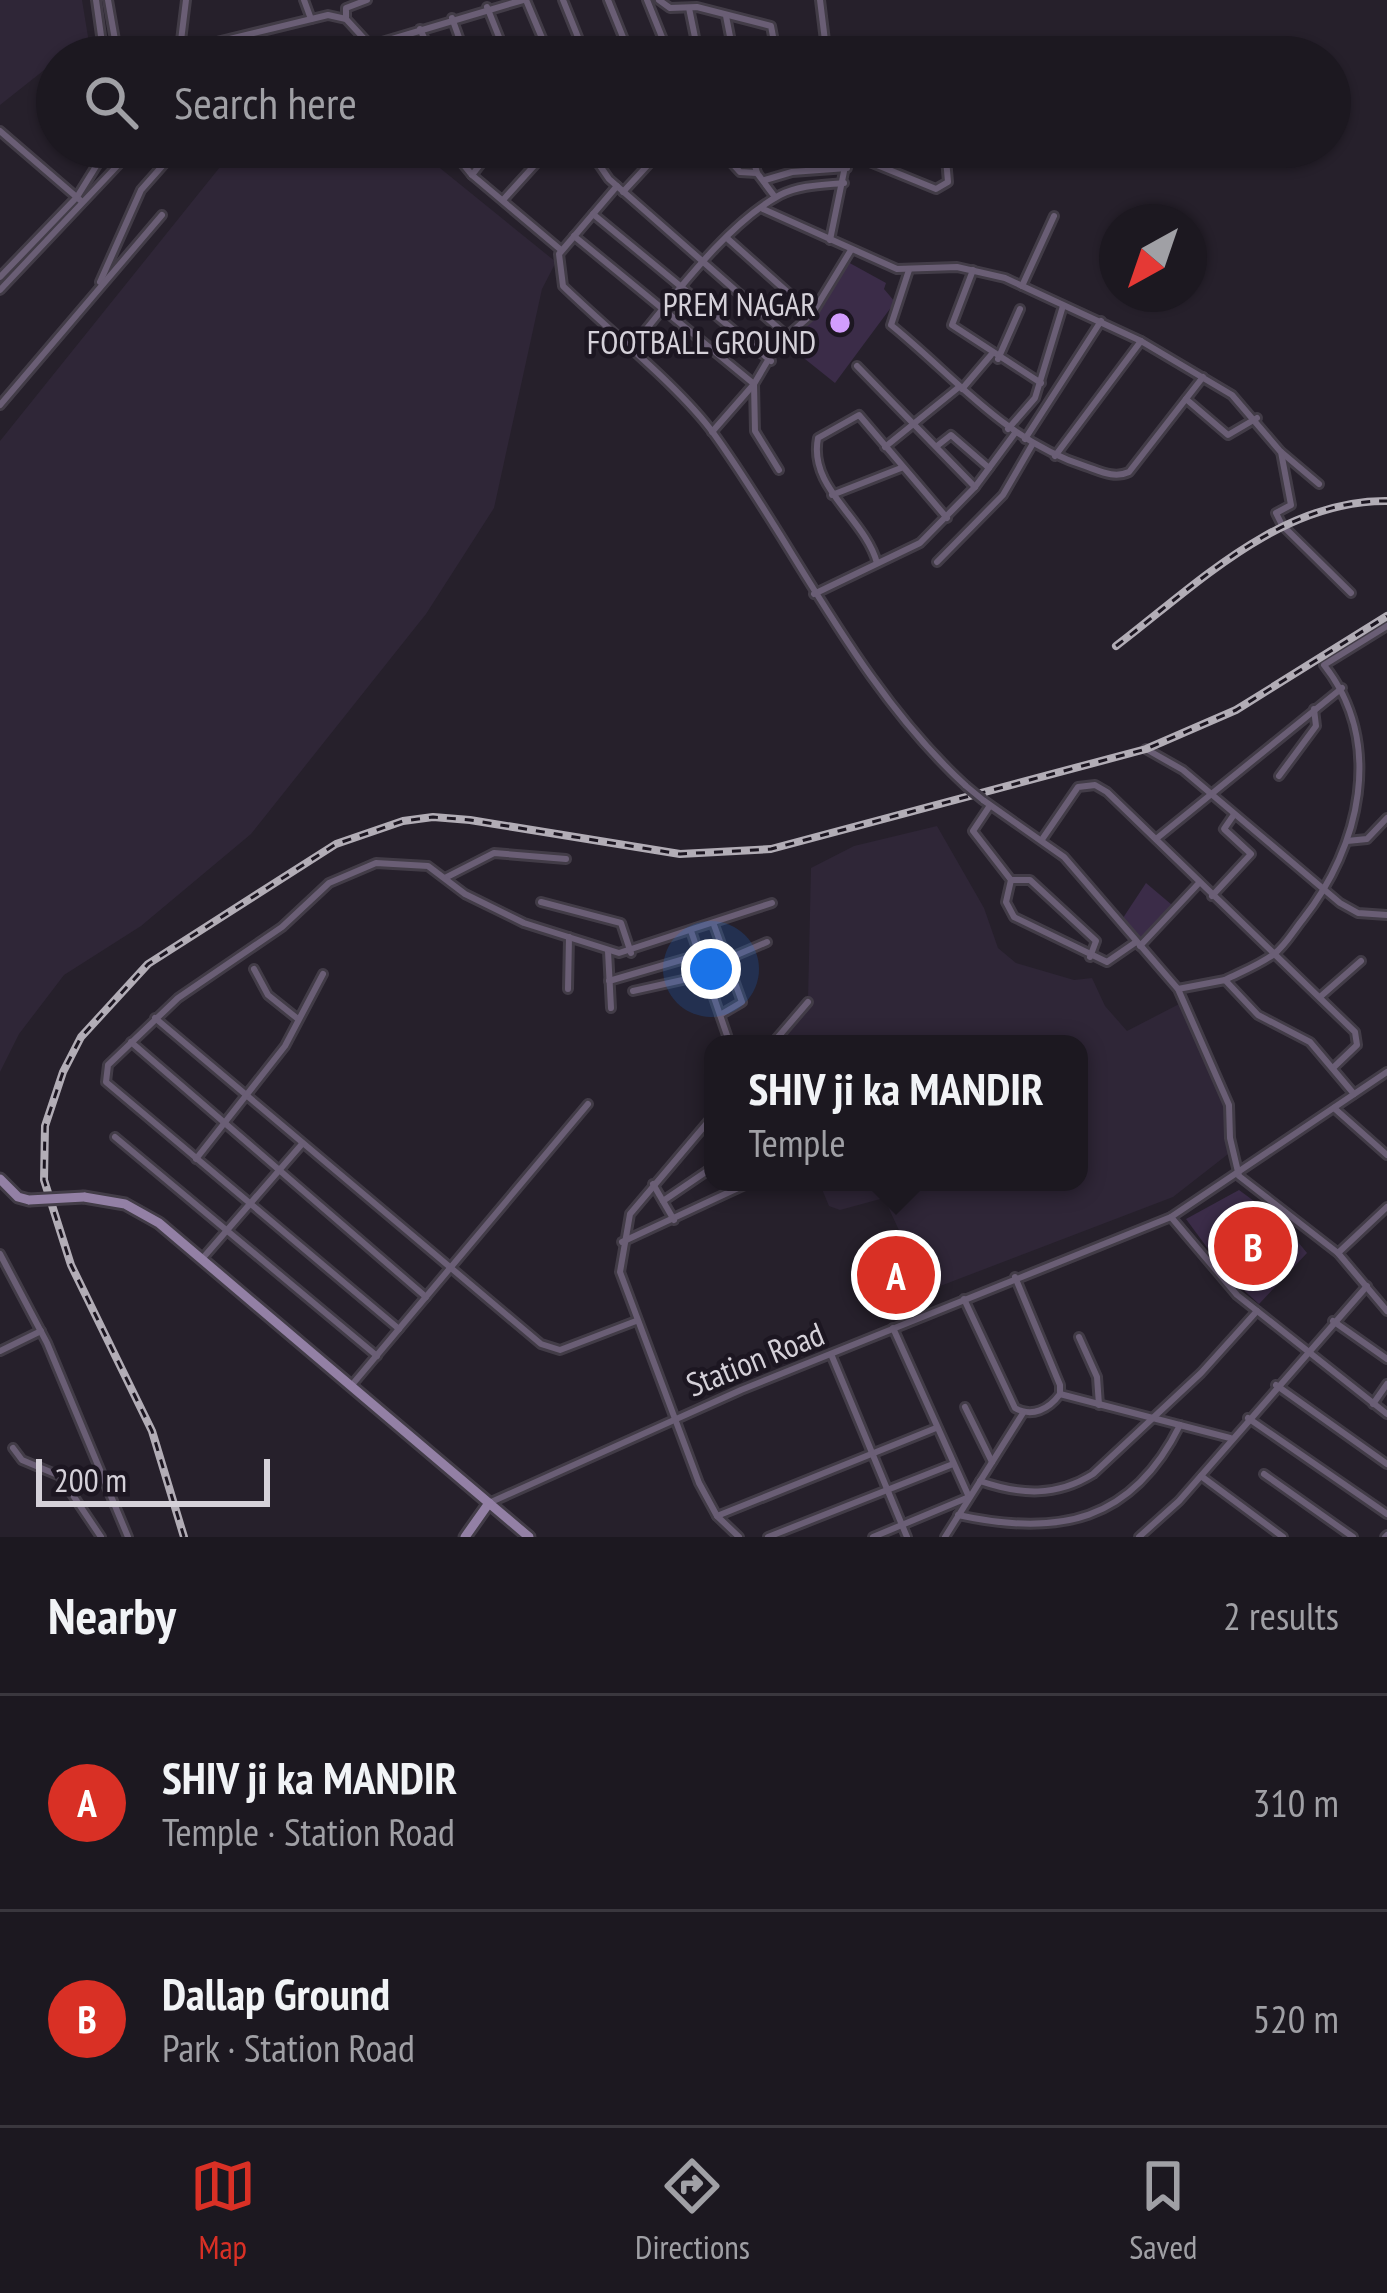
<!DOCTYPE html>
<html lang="en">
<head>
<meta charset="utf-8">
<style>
  :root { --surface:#1c1820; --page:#252129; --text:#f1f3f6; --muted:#a0a0a5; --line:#3a373e; --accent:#d93025 }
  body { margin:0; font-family:"PT Sans Narrow",sans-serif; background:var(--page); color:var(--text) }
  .compass { position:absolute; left:1099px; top:204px; width:108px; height:108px; border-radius:50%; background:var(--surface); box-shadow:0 3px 9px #0004; rotate:220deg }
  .scale { position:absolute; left:36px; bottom:30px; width:234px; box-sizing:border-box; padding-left:12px; border:6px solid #d5d1d9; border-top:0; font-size:33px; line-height:42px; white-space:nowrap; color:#d5d1d9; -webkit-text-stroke:9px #1c1621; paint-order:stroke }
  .you { position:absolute; left:711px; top:969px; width:42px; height:42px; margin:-30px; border:9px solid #fff; border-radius:50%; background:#1a73e8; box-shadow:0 0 0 18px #1a73e833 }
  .badge { display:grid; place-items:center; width:78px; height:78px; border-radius:50%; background:var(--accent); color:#fff; font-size:39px; font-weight:700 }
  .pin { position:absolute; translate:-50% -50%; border:6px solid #fff; box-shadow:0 3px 12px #0006 }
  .popup { position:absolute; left:704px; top:1035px; width:384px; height:156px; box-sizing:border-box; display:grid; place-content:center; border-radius:24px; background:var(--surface); filter:drop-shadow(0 3px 9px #0005); font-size:39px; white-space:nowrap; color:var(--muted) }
  .popup b { font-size:45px; color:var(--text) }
  .popup::after { content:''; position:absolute; left:50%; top:100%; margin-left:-24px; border:24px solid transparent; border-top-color:var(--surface) }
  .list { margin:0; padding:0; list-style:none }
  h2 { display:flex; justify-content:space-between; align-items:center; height:156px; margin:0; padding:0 48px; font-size:51px }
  h2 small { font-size:39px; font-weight:400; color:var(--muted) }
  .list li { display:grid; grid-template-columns:78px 1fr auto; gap:36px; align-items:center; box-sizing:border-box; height:216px; padding:0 48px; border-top:3px solid var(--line) }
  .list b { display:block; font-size:45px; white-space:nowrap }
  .list p { margin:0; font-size:39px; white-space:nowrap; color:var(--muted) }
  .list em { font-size:39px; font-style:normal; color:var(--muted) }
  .icon { flex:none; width:66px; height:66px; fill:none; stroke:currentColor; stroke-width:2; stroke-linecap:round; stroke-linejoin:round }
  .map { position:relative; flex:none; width:1387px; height:1537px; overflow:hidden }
  .search { position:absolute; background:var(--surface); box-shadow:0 3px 9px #0004; left:36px; right:36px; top:36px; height:132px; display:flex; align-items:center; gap:30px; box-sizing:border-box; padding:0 42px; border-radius:66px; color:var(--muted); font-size:45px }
  .sheet { height:588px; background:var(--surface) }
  nav { display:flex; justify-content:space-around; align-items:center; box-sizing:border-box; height:168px; border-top:3px solid var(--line); background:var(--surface); font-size:33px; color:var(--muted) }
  nav a { display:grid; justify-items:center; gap:6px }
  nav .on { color:var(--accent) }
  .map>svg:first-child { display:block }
</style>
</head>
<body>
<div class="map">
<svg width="1387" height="1537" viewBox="0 0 1387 1537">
  <rect width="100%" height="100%" fill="#26202b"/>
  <!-- built -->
  <g fill="#2f2637">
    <polygon points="0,0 82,0 91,55 57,57 57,66 53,63 0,105"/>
    <polygon points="236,147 414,147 556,262 542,289 494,508 426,614 251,834 141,926 64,975 19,1034 0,1072 0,441"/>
    <polygon points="937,826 984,908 998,948 1016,963 1074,980 1092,978 1105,1006 1127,1031 1183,1002 1207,1045 1229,1105 1232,1151 1173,1197 935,1288 910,1254 884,1198 840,1210 829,1206 819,1182 1079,1182 1079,1044 771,1044 808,1000 811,868 854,846"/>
  </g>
  <!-- green -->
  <g fill="#3b2c48">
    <polygon points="846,261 886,283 884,289 895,302 835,383 785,343"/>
    <polygon points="1146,883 1172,905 1139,940 1121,921"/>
    <polygon points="1239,1190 1280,1220 1307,1253 1259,1304 1228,1276 1186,1219"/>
  </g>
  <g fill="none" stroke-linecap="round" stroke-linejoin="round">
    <!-- street casing -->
    <g stroke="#423c47" stroke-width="12">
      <g id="street">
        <polyline points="96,0 104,57"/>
        <polyline points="108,0 118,57"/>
        <polyline points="304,0 311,19"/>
        <polyline points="526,0 550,57"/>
        <polyline points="563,0 586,57"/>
        <polyline points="608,0 631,57"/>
        <polyline points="647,0 670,57"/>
        <polyline points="659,0 670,8 697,7 771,26 777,57"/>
        <polyline points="820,0 827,57"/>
        <polyline points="487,7 507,57"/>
        <polyline points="689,8 699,57"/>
        <polyline points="726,16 734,57"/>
        <polyline points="452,18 466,57"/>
        <polyline points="346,19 346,8 367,0"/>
        <polyline points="420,29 433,57"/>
        <polyline points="372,45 523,0"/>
        <polyline points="180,51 328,15 346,19 381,57"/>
        <polyline points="869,51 873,57"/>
        <polyline points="179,57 186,0"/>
        <polyline points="0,131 80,200"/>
        <polyline points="449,147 472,175 561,250"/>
        <polyline points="587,147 609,179 784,333 754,384 712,432"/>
        <polyline points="717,147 740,172 757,173 775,197"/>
        <polyline points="750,147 757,173"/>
        <polyline points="850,154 936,189 948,182 945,147"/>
        <polyline points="472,175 494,147"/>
        <polyline points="765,180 792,172 847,168"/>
        <path d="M617,186l-58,68 4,32c44,43 117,101 151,148 84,117 144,253 252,352"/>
        <polyline points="623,192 658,154"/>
        <polyline points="503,200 551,147"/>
        <polyline points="763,209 897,269 957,267 1005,278 1141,341 1232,395 1280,451 1319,484"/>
        <polyline points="593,214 771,361"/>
        <polyline points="574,236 754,384 755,431 779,470"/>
        <polyline points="728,239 812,314"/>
        <polyline points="830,240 849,147"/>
        <path d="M909,270l-18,55c64,52 113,115 194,141 15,5 29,13 44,6l74,-95"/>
        <polyline points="973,270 952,325 1041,383"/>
        <polyline points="0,277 77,197 108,147"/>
        <polyline points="100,282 141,190 179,147"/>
        <polyline points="1022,286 1054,216"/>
        <polyline points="0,290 119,164 124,147"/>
        <polyline points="786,337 812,314 851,250"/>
        <path d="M629,350c40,-47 96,-126 151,-155 20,-10 42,-10 64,-12"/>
        <polyline points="998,359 1020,309"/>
        <polyline points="857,366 975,487"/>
        <polyline points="962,389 991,355"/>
        <polyline points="1186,399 1228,435 1257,418"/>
        <polyline points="0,405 162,215"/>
        <polyline points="1008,429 1035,398 1063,306"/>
        <polyline points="1025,439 1101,321"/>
        <polyline points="937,446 951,435 989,468"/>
        <polyline points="885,447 959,387"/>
        <polyline points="1281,452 1291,505 1276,513 1282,525 1351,593"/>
        <polyline points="1055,456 1141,341"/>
        <polyline points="832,495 901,468"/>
        <polyline points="937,562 1003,495 1032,445"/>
        <path d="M877,563c-12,-45 -69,-75 -59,-125l41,-23 88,103"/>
        <polyline points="814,594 920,543 975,487 1015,433"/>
        <polyline points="1146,749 1183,770 1340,903 1358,913 1387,915"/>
        <polyline points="1279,776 1316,726 1314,709"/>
        <polyline points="983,800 1064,857 1178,989 1229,1105 1230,1138 1239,1176 1338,1253 1387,1311"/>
        <polyline points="989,807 973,831 1011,880 1006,902 1014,917 1107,962 1136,942"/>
        <polyline points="1043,838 1078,787 1095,785 1107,792 1355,1032 1357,1045 1334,1067"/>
        <polyline points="1156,839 1342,688"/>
        <polyline points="1347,841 1367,839 1387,818"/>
        <polyline points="445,878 494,853 566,859"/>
        <polyline points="1011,880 1030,880 1096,941 1090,957"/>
        <polyline points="1212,896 1251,854 1224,829 1233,816"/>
        <polyline points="541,902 621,923 631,953"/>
        <polyline points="714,925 742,1002 720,1015"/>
        <polyline points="691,931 730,1044"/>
        <polyline points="1140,946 1199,883"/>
        <polyline points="608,951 611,1008"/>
        <polyline points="254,969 268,995 298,1019"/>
        <polyline points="704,969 767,942"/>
        <path d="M1225,980c16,-8 34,-15 49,-26 11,-8 20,-24 29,-35 57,-72 82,-177 21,-254l63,-39"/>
        <polyline points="609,981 698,955"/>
        <polyline points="568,989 569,937"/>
        <polyline points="1178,989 1225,980 1258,1015 1310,1042 1354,1094"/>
        <polyline points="633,991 705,975"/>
        <polyline points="1320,997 1361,961"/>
        <polyline points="155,1018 541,1344 560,1350 636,1321"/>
        <polyline points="131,1042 426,1297"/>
        <polyline points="772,1044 808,1002"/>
        <polyline points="1334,1108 1387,1155"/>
        <polyline points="713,1116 630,1214 620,1272 699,1483 717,1516 739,1537"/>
        <polyline points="115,1137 377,1356"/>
        <polyline points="196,1159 285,1046 323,974"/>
        <polyline points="653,1184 674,1220"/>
        <polyline points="663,1201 713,1167"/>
        <polyline points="1171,1217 1387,1072"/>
        <polyline points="622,1242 751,1182"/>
        <polyline points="1338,1253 1387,1207"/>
        <polyline points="0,1254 47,1343 128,1537"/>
        <polyline points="202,1259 302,1144"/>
        <path d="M964,1299l51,109c17,10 34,1 45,-14v-9l-45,-108"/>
        <polyline points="1333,1321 1387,1359"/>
        <polyline points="399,1329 106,1082 108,1065 178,998 282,927 329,883 376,863 428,866 465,894 524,923 619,953 772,903"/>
        <polyline points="1079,1337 1097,1377 1099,1405"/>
        <polyline points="0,1351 41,1331"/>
        <polyline points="831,1354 907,1537"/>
        <polyline points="1276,1385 1387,1464"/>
        <polyline points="351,1386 588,1104"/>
        <polyline points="1060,1394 1230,1438"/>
        <polyline points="1373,1404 1387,1384"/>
        <polyline points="965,1407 992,1462"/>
        <polyline points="1248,1418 1387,1514"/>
        <polyline points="13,1448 22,1460 60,1476 101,1537"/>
        <polyline points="1264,1474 1353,1537"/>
        <polyline points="1201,1476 1283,1537"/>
        <path d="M980,1481c41,14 76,16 113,-7l108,-101 56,-62"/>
        <polyline points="489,1503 741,1390 1171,1217 1237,1295 1387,1414"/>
        <path d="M958,1515c101,22 174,7 222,-90"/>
        <polyline points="717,1516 936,1428"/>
        <polyline points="768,1537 953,1464"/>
        <polyline points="873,1537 969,1497 893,1328"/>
        <polyline points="945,1537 1023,1413"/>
        <polyline points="1139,1537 1179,1501 1367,1286"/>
        <polyline points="1385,1537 1387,1535"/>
      </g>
    </g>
    <!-- secondary casing -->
    <g stroke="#423c47" stroke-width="15">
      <g id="secondary">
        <polyline points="0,1179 18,1197 29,1200"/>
        <polyline points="84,1197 125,1204 159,1223 529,1537"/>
        <polyline points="465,1537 489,1503"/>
      </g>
    </g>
    <!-- street -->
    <use href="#street" stroke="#6a5e75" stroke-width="6"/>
    <!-- secondary -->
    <use href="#secondary" stroke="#9380a5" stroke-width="9"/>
    <!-- rail casing -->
    <g stroke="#b2adb6" stroke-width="8">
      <g id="rail">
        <path d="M1116,646c80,-61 164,-146 271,-145"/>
        <polyline points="184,1537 152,1431 71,1265 44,1180 45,1126 63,1072 81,1037 148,964 336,844 403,821 433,817 470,820 680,854 771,849 1146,749 1236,710 1387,616"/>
      </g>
    </g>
    <!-- rail -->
    <use href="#rail" stroke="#1c1621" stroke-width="3" stroke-dasharray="9" stroke-linecap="butt"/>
    <!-- street-bridge casing -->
    <g stroke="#423c47" stroke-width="12" stroke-linecap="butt">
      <polyline id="street-bridge" points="966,786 983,800"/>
    </g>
    <!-- secondary-bridge casing -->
    <g stroke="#423c47" stroke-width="15" stroke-linecap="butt">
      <polyline id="secondary-bridge" points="29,1200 84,1197"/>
    </g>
    <!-- street-bridge -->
    <use href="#street-bridge" stroke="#6a5e75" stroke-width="6"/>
    <!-- secondary-bridge -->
    <use href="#secondary-bridge" stroke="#9380a5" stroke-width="9"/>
  </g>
  <!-- markers -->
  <circle fill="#d29dfd" stroke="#1c1621" stroke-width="4.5" cx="840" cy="323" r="12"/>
  <g text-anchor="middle" stroke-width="9" stroke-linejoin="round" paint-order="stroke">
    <!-- poi labels -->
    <g font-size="33" fill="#d5d1d9" stroke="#1c1621" text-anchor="end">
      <text x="816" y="316">PREM NAGAR<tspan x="816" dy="38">FOOTBALL GROUND</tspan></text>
    </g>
    <!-- street labels -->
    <g font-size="33" fill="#d5d1d9" stroke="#1c1621">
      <text transform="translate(755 1359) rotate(-22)" y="12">Station Road</text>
    </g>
  </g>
</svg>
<svg class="compass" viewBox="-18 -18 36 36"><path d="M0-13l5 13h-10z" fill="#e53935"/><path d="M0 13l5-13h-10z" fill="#a0a0a5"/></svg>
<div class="scale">200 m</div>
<div class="you"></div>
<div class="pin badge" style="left:896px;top:1275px">A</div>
<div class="popup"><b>SHIV ji ka MANDIR</b>Temple</div>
<div class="pin badge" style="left:1253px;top:1246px">B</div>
<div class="search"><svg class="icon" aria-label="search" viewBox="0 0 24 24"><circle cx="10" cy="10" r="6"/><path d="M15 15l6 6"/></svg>Search here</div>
</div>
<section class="sheet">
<h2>Nearby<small>2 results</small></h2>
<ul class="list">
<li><span class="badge">A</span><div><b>SHIV ji ka MANDIR</b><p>Temple · Station Road</p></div><em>310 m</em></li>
<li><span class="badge">B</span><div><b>Dallap Ground</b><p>Park · Station Road</p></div><em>520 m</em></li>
</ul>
</section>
<nav>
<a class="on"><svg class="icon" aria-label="map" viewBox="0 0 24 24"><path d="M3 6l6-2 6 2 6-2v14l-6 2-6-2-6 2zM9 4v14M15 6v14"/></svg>Map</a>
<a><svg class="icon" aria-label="directions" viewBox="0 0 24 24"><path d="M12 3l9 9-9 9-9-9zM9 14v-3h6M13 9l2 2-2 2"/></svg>Directions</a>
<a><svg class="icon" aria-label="saved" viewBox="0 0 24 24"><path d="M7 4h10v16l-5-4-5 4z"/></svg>Saved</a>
</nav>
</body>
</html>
